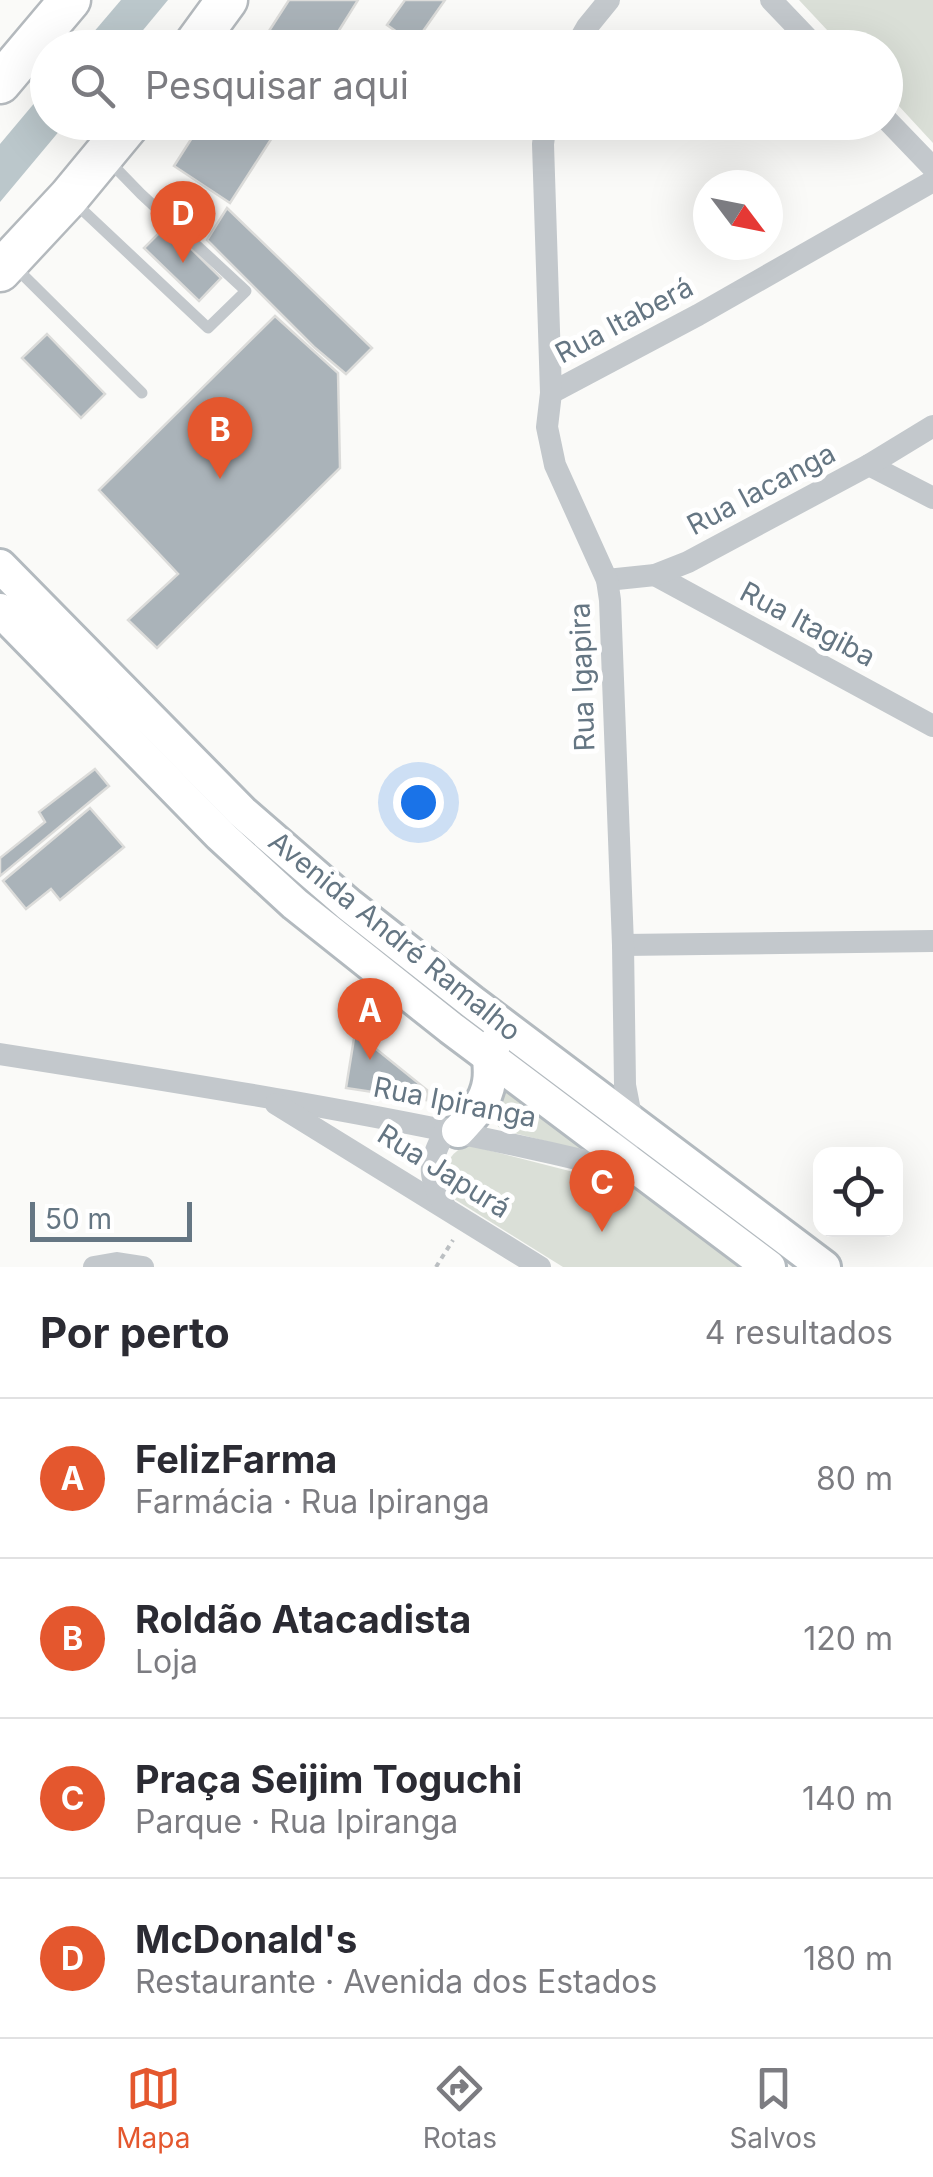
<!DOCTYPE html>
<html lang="pt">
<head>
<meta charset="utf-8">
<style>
  :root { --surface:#fff; --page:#f2f2f3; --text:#2b2b33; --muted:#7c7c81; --line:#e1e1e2; --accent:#e4572e }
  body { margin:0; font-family:Inter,sans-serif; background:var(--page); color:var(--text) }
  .controls { position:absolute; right:30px; bottom:30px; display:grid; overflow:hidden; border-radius:20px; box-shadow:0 10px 40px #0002 }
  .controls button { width:90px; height:90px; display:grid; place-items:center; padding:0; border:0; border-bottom:2px solid var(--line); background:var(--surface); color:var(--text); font:50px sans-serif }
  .compass { position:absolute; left:693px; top:170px; width:90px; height:90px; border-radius:50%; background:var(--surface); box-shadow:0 10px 40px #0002; rotate:122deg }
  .scale { position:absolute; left:30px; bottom:25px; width:162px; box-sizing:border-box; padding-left:10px; border:5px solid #657683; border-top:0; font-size:28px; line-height:35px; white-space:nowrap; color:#657683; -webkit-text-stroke:8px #fff; paint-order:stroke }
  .you { position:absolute; left:418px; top:802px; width:35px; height:35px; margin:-25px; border:8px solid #fff; border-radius:50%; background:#1a73e8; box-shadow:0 0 0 15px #1a73e833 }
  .badge { display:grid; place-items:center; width:65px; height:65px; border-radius:50%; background:var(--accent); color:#fff; font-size:32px; font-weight:700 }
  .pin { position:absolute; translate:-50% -82px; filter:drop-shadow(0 2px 5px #0008) }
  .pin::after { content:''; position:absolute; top:52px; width:35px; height:30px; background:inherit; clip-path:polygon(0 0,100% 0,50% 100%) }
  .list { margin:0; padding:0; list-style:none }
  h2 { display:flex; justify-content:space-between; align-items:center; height:130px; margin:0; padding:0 40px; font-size:42px }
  h2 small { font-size:32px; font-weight:400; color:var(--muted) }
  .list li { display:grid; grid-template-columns:65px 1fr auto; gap:30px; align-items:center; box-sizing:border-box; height:160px; padding:0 40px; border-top:2px solid var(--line) }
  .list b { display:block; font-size:38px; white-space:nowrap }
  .list p { margin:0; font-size:32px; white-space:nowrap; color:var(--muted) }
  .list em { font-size:32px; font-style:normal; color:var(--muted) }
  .icon { flex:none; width:55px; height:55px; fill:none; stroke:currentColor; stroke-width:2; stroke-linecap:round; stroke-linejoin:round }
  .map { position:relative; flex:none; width:933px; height:1267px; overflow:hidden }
  .search { position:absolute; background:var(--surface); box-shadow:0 10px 40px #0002; left:30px; right:30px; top:30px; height:110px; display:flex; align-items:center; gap:25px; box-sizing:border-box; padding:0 35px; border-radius:55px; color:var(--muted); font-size:38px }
  .sheet { height:770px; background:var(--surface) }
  nav { display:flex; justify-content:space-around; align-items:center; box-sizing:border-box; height:140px; border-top:2px solid var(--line); background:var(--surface); font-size:28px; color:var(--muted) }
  nav a { display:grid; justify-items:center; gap:5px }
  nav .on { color:var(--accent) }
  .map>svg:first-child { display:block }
</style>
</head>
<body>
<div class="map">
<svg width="933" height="1267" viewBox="0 0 933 1267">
  <rect width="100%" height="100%" fill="#fafaf8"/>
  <!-- green -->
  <g fill="#dadfd7">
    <polygon points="799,0 933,0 933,143 886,92 886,48 843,47"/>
    <path d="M506,1089l85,60 -10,1 -79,-20c-15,-12 -9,-30 4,-41z"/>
    <path d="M468,1145l172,44 104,78h-181l-112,-70c-10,-22 -8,-42 17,-52z"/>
  </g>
  <!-- water -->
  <g fill="#bbc7cb">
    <polygon points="121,0 168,0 129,47 81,47"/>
    <polygon points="47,88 48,122 66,123 0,202 0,144"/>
  </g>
  <!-- building -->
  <g fill="#aab3b9" stroke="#dcdcda" stroke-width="2.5">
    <polygon points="289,0 358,0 328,48 258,48"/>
    <polygon points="405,0 445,0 414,44 387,25"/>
    <polygon points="202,122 266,122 277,130 230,203 174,166"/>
    <polygon points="227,208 372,348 346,374 314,347 207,240"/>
    <polygon points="167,225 221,278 199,301 144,248"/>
    <polygon points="275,316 338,373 340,468 157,648 128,620 178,574 99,490"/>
    <polygon points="47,334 105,394 81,418 22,358"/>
    <polygon points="95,769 109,786 0,876 0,858 45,822 39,812"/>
    <polygon points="90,808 124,847 60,900 51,889 26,909 3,881"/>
    <polygon points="355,1032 427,1090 426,1100 346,1088"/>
  </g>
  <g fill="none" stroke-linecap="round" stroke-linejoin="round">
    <!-- secondary casing -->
    <g stroke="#b3babf" stroke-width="38">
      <g id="secondary">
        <polyline points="0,566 242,812 349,905 472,1002 824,1267"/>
        <polyline points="0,610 220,835 295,904 451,1028 769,1267"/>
        <path d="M458,1131c13,-14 28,-28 31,-49 3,-16 -4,-25 6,-39"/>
      </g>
    </g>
    <!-- trunk casing -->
    <g stroke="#b4b9bd" stroke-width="45">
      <g id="trunk">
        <polyline points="192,48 227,0"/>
        <polyline points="0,83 70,0"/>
        <polyline points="0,271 69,197 131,122"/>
      </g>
    </g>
    <!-- path -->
    <polyline stroke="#bbbfc2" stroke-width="4" stroke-dasharray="5 5" stroke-linecap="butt" points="436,1267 453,1240"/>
    <!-- service -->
    <g stroke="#c3c8cc" stroke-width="11">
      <polyline points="75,203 208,328 246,291 141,194 107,159"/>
      <polyline points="15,267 142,393"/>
    </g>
    <!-- minor -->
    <g stroke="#c3c8cc" stroke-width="22">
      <polyline points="771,0 817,48"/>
      <polyline points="575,48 587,27 609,0"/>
      <polyline points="886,119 933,168"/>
      <polyline points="551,393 698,315 933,181"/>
      <polyline points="869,465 933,498"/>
      <polyline points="655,575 933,726"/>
      <polyline points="607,580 655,575 688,562 869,465 933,426"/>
      <polyline points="623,945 933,941"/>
      <path d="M0,1054c198,31 395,62 590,108l20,2 14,-7 8,-36 -7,-36 -2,-140 -13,-345 -3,-20 -52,-115 -8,-38 4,-34 -8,-249 3,-22"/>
      <polyline points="276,1104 540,1267"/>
      <path d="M444,1204c-19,-31 -14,-43 2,-75"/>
      <polyline points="94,1267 117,1263 143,1267"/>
    </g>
    <!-- secondary -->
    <use href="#secondary" stroke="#fff" stroke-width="32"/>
    <!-- trunk -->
    <use href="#trunk" stroke="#fff" stroke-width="40"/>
  </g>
  <g text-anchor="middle" stroke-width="10" stroke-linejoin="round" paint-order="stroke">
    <!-- street labels -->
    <g font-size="28" fill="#657683" stroke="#fff">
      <text transform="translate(624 320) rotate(-28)" y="10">Rua Itaberá</text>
      <text transform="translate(761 489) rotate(-28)" y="10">Rua Iacanga</text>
      <text transform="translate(808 624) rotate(28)" y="10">Rua Itagiba</text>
      <text transform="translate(582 677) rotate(-92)" y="10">Rua Igapira</text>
      <text transform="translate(395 936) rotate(39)" y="10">Avenida André Ramalho</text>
      <text transform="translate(455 1102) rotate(11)" y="10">Rua Ipiranga</text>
      <text transform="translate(444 1171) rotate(32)" y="10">Rua Japurá</text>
    </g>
  </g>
</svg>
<div class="controls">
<button><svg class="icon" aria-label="locate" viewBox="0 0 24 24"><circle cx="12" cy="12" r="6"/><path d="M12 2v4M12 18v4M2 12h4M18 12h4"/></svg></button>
</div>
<svg class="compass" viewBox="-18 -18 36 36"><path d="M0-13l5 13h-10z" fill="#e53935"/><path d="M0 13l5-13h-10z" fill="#7c7c81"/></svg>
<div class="scale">50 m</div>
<div class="you"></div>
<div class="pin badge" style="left:370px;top:1060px">A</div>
<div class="pin badge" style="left:220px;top:479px">B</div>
<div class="pin badge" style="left:602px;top:1232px">C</div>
<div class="pin badge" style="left:183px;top:263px">D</div>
<div class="search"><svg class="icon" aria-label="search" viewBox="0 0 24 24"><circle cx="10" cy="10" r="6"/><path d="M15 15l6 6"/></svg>Pesquisar aqui</div>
</div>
<section class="sheet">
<h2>Por perto<small>4 resultados</small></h2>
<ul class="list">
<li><span class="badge">A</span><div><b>FelizFarma</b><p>Farmácia · Rua Ipiranga</p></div><em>80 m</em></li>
<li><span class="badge">B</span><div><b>Roldão Atacadista</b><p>Loja</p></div><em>120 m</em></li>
<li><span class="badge">C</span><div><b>Praça Seijim Toguchi</b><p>Parque · Rua Ipiranga</p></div><em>140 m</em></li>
<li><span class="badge">D</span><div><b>McDonald's</b><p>Restaurante · Avenida dos Estados</p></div><em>180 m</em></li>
</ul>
</section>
<nav>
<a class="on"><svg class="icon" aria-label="map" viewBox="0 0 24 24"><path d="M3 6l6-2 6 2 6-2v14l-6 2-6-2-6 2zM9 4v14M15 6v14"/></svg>Mapa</a>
<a><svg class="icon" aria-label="directions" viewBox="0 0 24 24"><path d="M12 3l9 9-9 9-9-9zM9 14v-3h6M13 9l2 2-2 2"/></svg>Rotas</a>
<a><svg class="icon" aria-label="saved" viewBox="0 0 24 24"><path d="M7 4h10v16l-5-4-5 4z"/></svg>Salvos</a>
</nav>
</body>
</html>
